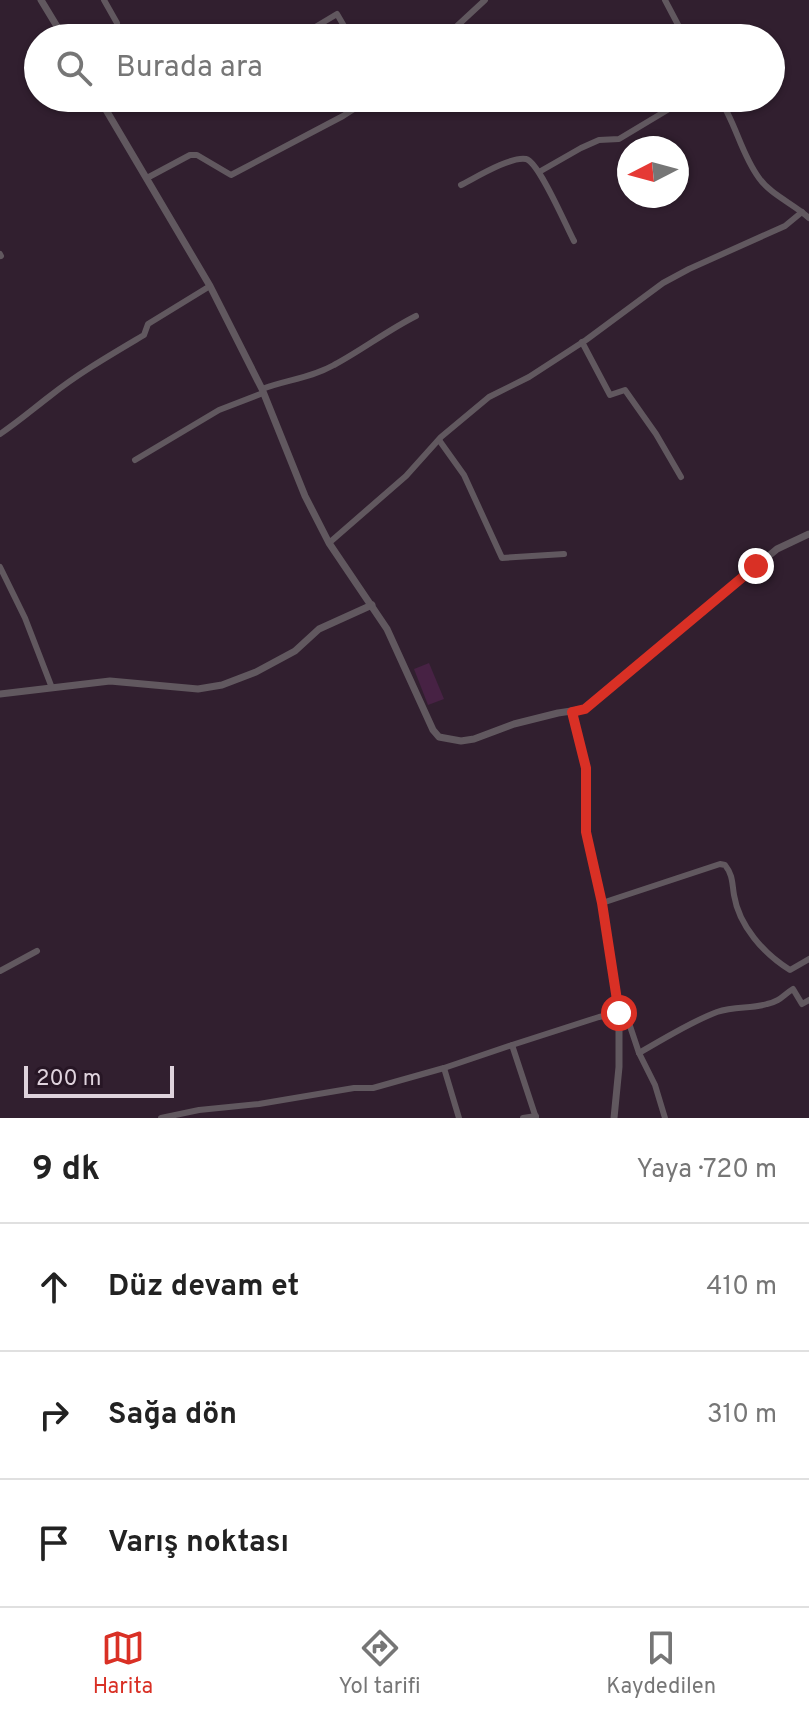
<!DOCTYPE html>
<html lang="tr">
<head>
<meta charset="utf-8">
<style>
  :root { --surface:#fff; --page:#f2f2f2; --text:#222; --muted:#767676; --line:#e0e0e0; --accent:#d93025 }
  body { margin:0; font-family:Overpass,sans-serif; background:var(--page); color:var(--text) }
  .compass { position:absolute; left:617px; top:136px; width:72px; height:72px; border-radius:50%; background:var(--surface); box-shadow:0 2px 6px #0004; rotate:264deg }
  .scale { position:absolute; left:24px; bottom:20px; width:150px; box-sizing:border-box; padding-left:8px; border:4px solid #dfd3dd; border-top:0; font-size:22px; line-height:28px; white-space:nowrap; color:#dfd3dd; -webkit-text-stroke:6px #271625; paint-order:stroke }
  .stop { position:absolute; width:24px; height:24px; margin:-18px; border:6px solid #d93025; border-radius:50%; background:#fff }
  .stop.end { background:#d93025; border-color:#fff; box-shadow:0 2px 8px #0008 }
  .list { margin:0; padding:0; list-style:none }
  h2 { display:flex; justify-content:space-between; align-items:center; height:104px; margin:0; padding:0 32px; font-size:34px }
  h2 small { font-size:26px; font-weight:400; color:var(--muted) }
  .list li { display:grid; grid-template-columns:52px 1fr auto; gap:24px; align-items:center; box-sizing:border-box; height:128px; padding:0 32px; border-top:2px solid var(--line) }
  .list b { display:block; font-size:30px; white-space:nowrap }
  .list em { font-size:26px; font-style:normal; color:var(--muted) }
  .icon { flex:none; width:44px; height:44px; fill:none; stroke:currentColor; stroke-width:2; stroke-linecap:round; stroke-linejoin:round }
  .map { position:relative; flex:none; width:809px; height:1118px; overflow:hidden }
  .search { position:absolute; background:var(--surface); box-shadow:0 2px 6px #0004; left:24px; right:24px; top:24px; height:88px; display:flex; align-items:center; gap:20px; box-sizing:border-box; padding:0 28px; border-radius:44px; color:var(--muted); font-size:30px }
  .sheet { height:488px; background:var(--surface) }
  nav { display:flex; justify-content:space-around; align-items:center; box-sizing:border-box; height:112px; border-top:2px solid var(--line); background:var(--surface); font-size:22px; color:var(--muted) }
  nav a { display:grid; justify-items:center; gap:4px }
  nav .on { color:var(--accent) }
  .map>svg:first-child { display:block }
</style>
</head>
<body>
<div class="map">
<svg width="809" height="1118" viewBox="0 0 809 1118">
  <rect width="100%" height="100%" fill="#311f2f"/>
  <!-- pitch -->
  <polygon fill="#472244" points="429,663 444,699 428,705 414,669"/>
  <g fill="none" stroke-linecap="round" stroke-linejoin="round">
    <!-- minor -->
    <g stroke="#61585f" stroke-width="6">
      <polyline points="104,0 117,23"/>
      <polyline points="665,0 685,38"/>
      <polyline points="297,38 337,14 351,38"/>
      <polyline points="444,38 485,0"/>
      <path d="M719,98c17,25 22,56 40,80 12,17 35,26 50,40"/>
      <polyline points="539,172 581,148 599,140 619,139 674,106 695,98"/>
      <polyline points="147,178 190,155 197,155 231,175 343,116 371,98"/>
      <path d="M461,185c14,-7 50,-29 65,-26 13,3 40,67 48,82"/>
      <polyline points="0,254 1,256"/>
      <polyline points="582,342 610,395 625,390 656,434 681,477"/>
      <path d="M262,389c24,-9 49,-11 72,-24 28,-15 54,-35 82,-49"/>
      <path d="M0,434c18,-12 33,-25 50,-38 29,-23 62,-42 94,-61l4,-11 62,-38"/>
      <polyline points="439,440 464,475 502,558 564,554"/>
      <polyline points="135,460 219,410 263,393"/>
      <polyline points="329,543 406,476 441,437 489,397 529,377 586,340 663,283 689,269 785,226 802,212"/>
      <polyline points="0,567 25,618 52,688"/>
      <path d="M602,903l118,-39 5,1c8,10 7,18 9,30 5,31 30,59 56,75l19,-11"/>
      <polyline points="0,971 37,951"/>
      <polyline points="512,1045 536,1118"/>
      <path d="M639,1053c25,-14 51,-31 78,-41 18,-6 34,-3 50,-8 14,-3 16,-9 26,-15l9,15 7,-4"/>
      <polyline points="444,1068 459,1118"/>
      <polyline points="161,1118 199,1110 259,1104 354,1088 373,1088 444,1068 512,1045 599,1017 619,1013 626,1017 629,1023 639,1053 655,1085 665,1118"/>
      <polyline points="523,1118 536,1116"/>
    </g>
    <!-- tertiary -->
    <g stroke="#61585f" stroke-width="7">
      <polyline points="41,0 64,38"/>
      <polyline points="99,98 210,286 262,389 305,496 329,543 387,629 433,730 439,737 461,741 474,739 514,724 558,713 585,709 777,549 809,534"/>
      <polyline points="0,694 110,681 198,689 222,685 256,672 295,651 319,629 372,605"/>
      <polyline points="572,712 586,768 586,832 602,903 619,1013 619,1067 614,1118"/>
    </g>
  </g>
  <g fill="none" stroke-linecap="round" stroke-linejoin="round">
    <!-- route -->
    <polyline stroke="#d93025" stroke-width="10" points="619,1013 602,903 586,832 586,768 572,712 585,709 756,566"/>
  </g>
</svg>
<svg class="compass" viewBox="-18 -18 36 36"><path d="M0-13l5 13h-10z" fill="#e53935"/><path d="M0 13l5-13h-10z" fill="#767676"/></svg>
<div class="scale">200 m</div>
<div class="stop" style="left:619px;top:1013px"></div>
<div class="stop end" style="left:756px;top:566px"></div>
<div class="search"><svg class="icon" aria-label="search" viewBox="0 0 24 24"><circle cx="10" cy="10" r="6"/><path d="M15 15l6 6"/></svg>Burada ara</div>
</div>
<section class="sheet">
<h2>9 dk<small>Yaya · 720 m</small></h2>
<ul class="list">
<li><svg class="icon" aria-label="ahead" viewBox="0 0 24 24"><path d="M12 20V5M6 11l6-6 6 6"/></svg><div><b>Düz devam et</b></div><em>410 m</em></li>
<li><svg class="icon" aria-label="right" viewBox="0 0 24 24"><path d="M7 20v-9h11M14 6l5 5-5 5"/></svg><div><b>Sağa dön</b></div><em>310 m</em></li>
<li><svg class="icon" aria-label="arrive" viewBox="0 0 24 24"><path d="M6 21V4h12l-3 4 3 4H6"/></svg><div><b>Varış noktası</b></div></li>
</ul>
</section>
<nav>
<a class="on"><svg class="icon" aria-label="map" viewBox="0 0 24 24"><path d="M3 6l6-2 6 2 6-2v14l-6 2-6-2-6 2zM9 4v14M15 6v14"/></svg>Harita</a>
<a><svg class="icon" aria-label="directions" viewBox="0 0 24 24"><path d="M12 3l9 9-9 9-9-9zM9 14v-3h6M13 9l2 2-2 2"/></svg>Yol tarifi</a>
<a><svg class="icon" aria-label="saved" viewBox="0 0 24 24"><path d="M7 4h10v16l-5-4-5 4z"/></svg>Kaydedilen</a>
</nav>
</body>
</html>
